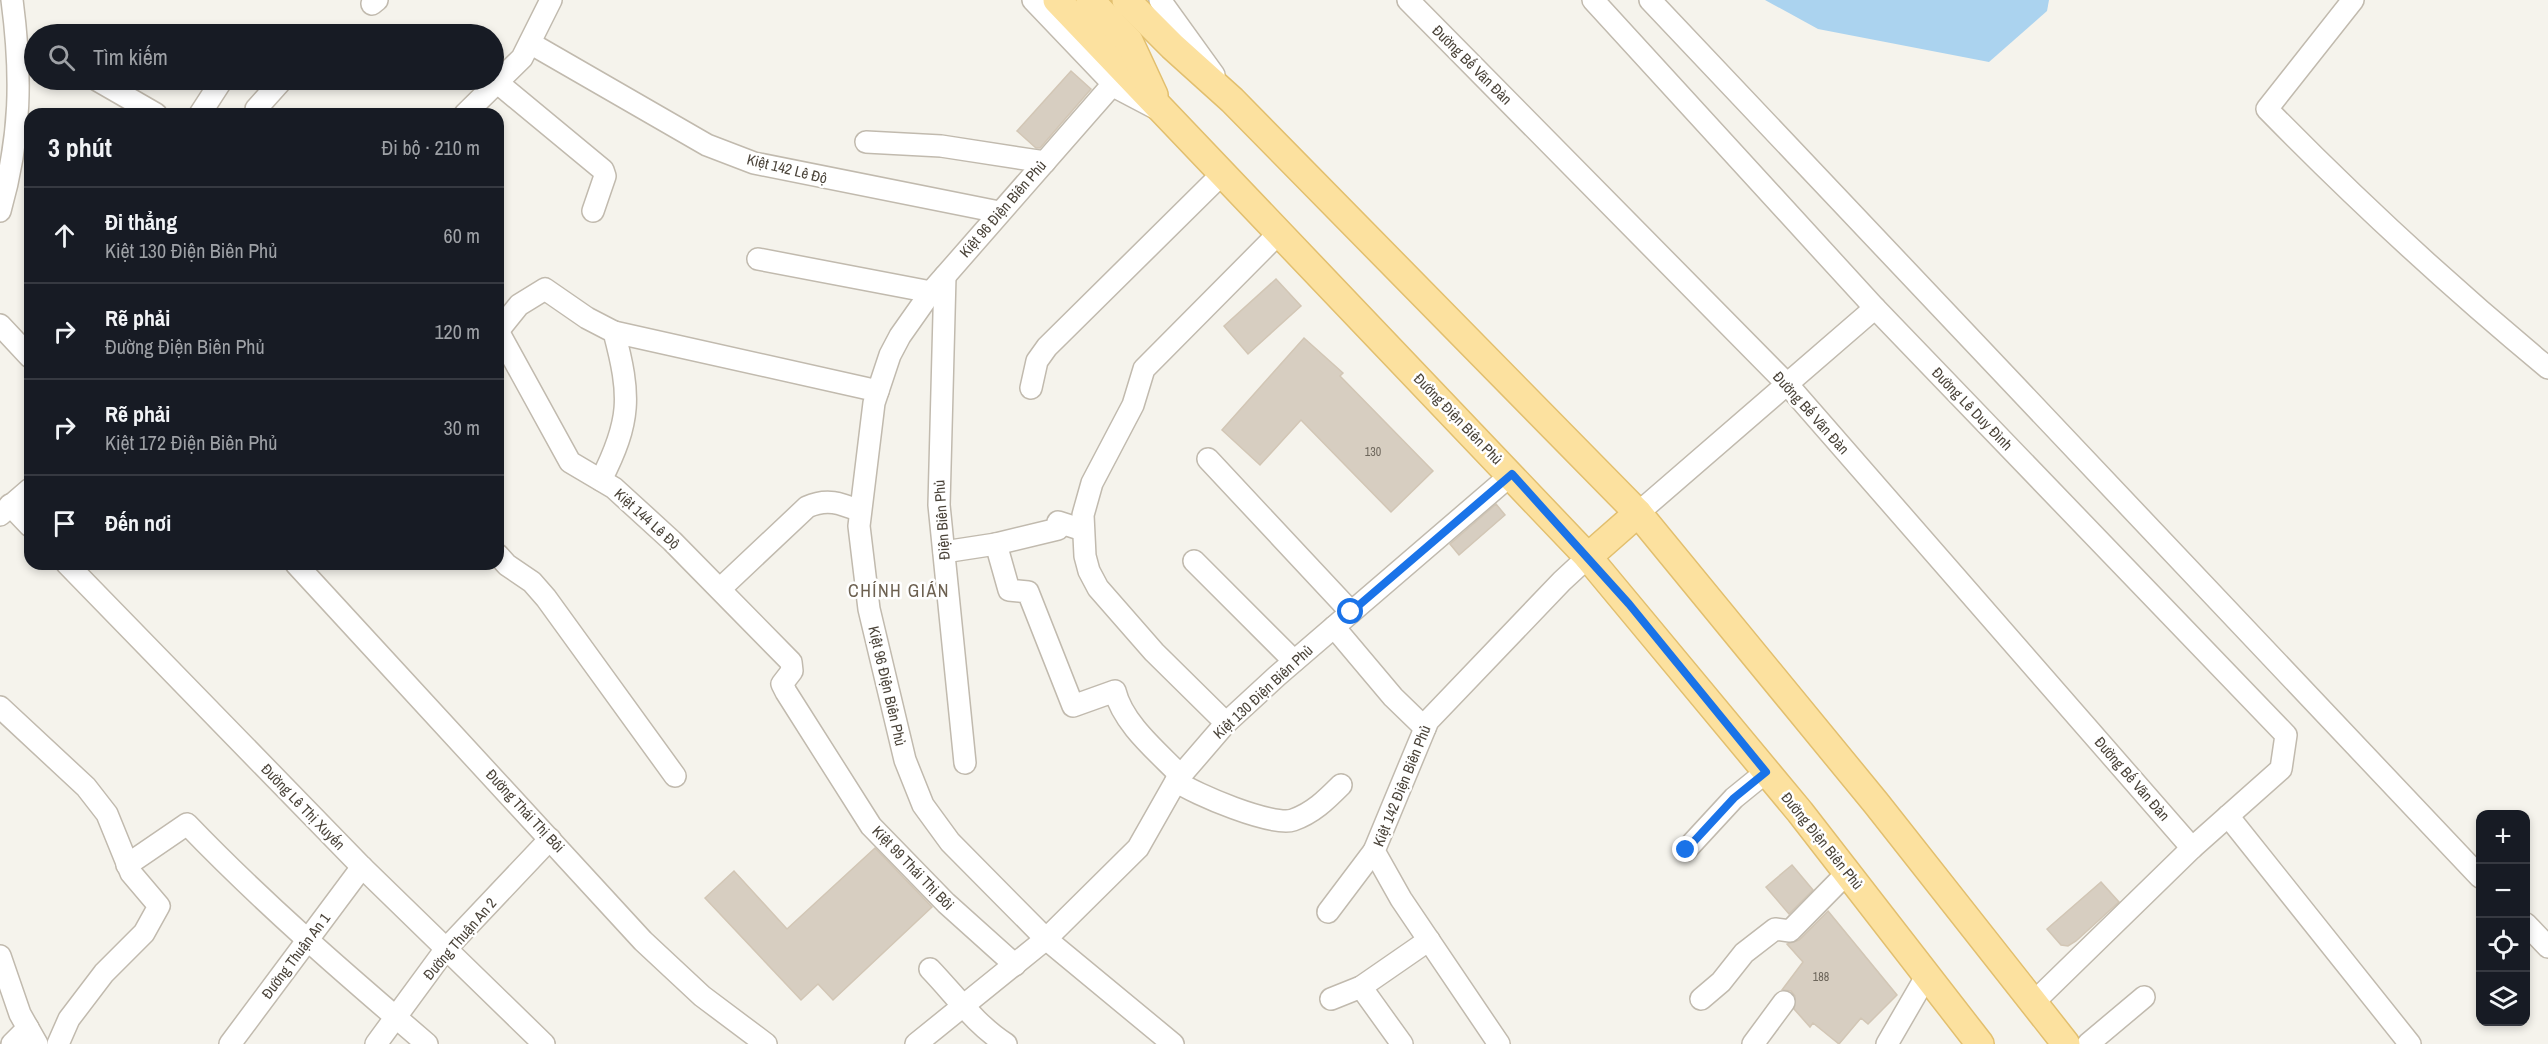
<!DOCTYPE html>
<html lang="vi">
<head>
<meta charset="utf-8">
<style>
  :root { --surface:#171b24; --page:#242831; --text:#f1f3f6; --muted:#9ea1a6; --line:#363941 }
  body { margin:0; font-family:"Archivo Narrow",sans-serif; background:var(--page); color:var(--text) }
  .controls { position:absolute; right:18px; bottom:18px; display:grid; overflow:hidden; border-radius:12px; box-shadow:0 3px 9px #0003 }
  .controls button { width:54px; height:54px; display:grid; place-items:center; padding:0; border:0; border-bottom:2px solid var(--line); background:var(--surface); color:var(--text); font:30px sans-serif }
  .stop { position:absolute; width:18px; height:18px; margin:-14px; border:4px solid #1a73e8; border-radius:50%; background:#fff }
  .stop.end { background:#1a73e8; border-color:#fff; box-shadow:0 2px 6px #0008 }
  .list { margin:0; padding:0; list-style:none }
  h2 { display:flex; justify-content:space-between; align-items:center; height:78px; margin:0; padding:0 24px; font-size:26px }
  h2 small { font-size:20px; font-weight:400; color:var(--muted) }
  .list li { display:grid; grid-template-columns:39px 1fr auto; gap:18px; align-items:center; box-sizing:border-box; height:96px; padding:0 24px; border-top:2px solid var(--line) }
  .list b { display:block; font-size:22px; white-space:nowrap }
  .list p { margin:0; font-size:20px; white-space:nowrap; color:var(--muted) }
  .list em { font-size:20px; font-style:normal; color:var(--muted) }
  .icon { flex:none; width:33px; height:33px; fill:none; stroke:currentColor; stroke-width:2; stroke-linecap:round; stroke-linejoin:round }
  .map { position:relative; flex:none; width:2548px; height:1044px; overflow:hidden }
  .search { position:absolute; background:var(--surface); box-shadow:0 3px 9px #0003; left:24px; top:24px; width:480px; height:66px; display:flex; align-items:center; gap:15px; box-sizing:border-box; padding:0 21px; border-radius:33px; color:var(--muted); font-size:22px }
  .panel { position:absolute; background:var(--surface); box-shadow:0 3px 9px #0003; left:24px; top:108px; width:480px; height:462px; border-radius:18px }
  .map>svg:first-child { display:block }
</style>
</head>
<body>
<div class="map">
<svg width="2548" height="1044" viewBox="0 0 2548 1044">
  <rect width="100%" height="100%" fill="#f5f3ec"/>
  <!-- water -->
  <polygon fill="#abd3ef" points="1765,0 2049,0 2047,11 1989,62 1818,29"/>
  <!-- building -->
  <g fill="#d7cec1" stroke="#d2c6b5" stroke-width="1.5">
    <polygon points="1071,71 1091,89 1040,148 1036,148 1017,131"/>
    <polygon points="1276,279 1301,306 1248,354 1224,326"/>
    <polygon points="1304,338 1343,373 1340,376 1433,471 1391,512 1301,420 1260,465 1222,430"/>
    <polygon points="1496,504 1505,515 1459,555 1450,544"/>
    <polygon points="875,848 932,907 833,1000 818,984 801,1000 705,898 734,871 787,929"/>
    <polygon points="1792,865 1813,890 1789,914 1766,887"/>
    <polygon points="2101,882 2119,902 2076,941 2068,946 2061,945 2047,929"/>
    <polygon points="1828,911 1897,995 1868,1024 1861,1018 1839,1044 1813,1023 1810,1027 1794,1009 1795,996 1791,991 1782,990 1803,962 1787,944 1799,940"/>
  </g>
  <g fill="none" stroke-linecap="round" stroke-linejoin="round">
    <!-- minor casing -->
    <g stroke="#c1baae" stroke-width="24">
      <g id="minor">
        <polyline points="1033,0 1117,88 1157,109"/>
        <polyline points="1160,0 1214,75"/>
        <polyline points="1408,0 1787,384 2192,848"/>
        <polyline points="1593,0 1875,308 2286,735 2281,769 2192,848 2033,1003"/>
        <polyline points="1650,0 2480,877"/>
        <path d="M2353,0l-86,109c91,93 181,176 281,259"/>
        <polyline points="372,4 377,0"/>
        <polyline points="530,43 707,145 754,163 999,212"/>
        <polyline points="97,80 156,114"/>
        <polyline points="499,84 603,170 605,176 593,211"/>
        <polyline points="1113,84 931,292 900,336 890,355 874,403 859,526 869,609 905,760 923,805 950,842 1046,939 1173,1044"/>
        <polyline points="200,114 222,80"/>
        <polyline points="262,114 256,109 282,80"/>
        <polyline points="465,114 522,58 551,0"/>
        <polyline points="866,142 941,146 1045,162"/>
        <path d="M0,211c21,-74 22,-135 12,-211"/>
        <polyline points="758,259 931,292"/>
        <polyline points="945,276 939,505 965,763"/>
        <polyline points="0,325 30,357"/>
        <polyline points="498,331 570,462 614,488 672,541 791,662 792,671 782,684 786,692 871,826 946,903 1015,965"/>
        <path d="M498,331l21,-26 26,-16 42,29 27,14c17,64 17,89 -13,148"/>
        <polyline points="614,332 878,391"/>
        <polyline points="1031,388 1037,361 1047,347 1221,175"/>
        <polyline points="1208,459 1351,612"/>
        <polyline points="10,505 30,526"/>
        <polyline points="1638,513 1875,308"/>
        <polyline points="0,515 30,489"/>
        <path d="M1083,530l-25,-8v7l-62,15 13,46 19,2 45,114 42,-15c8,33 43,61 66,85"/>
        <polyline points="944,552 996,544"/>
        <polyline points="498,555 507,565 532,582 546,598 675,776"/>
        <polyline points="1194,561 1294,661"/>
        <polyline points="67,564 362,867 544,1044"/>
        <polyline points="296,564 643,941 702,996 766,1044"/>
        <path d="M720,589l87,-82c20,-9 33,-4 53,4"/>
        <polyline points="1334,627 1393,697 1425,728"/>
        <polyline points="0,707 86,787 107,814 131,873 159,906 144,933 104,973 69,1019 58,1044"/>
        <polyline points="1226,723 1154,652 1098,588 1089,571 1085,556 1083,515 1092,483 1133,405 1144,369 1278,234"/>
        <path d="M1176,781c18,13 97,46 117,39 20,-7 33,-20 48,-35"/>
        <polyline points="2228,816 2410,1044"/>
        <polyline points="1686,850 1734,798 1766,772"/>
        <path d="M127,865l60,-41c77,80 156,148 240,220"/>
        <polyline points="1328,912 1374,851"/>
        <polyline points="2526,924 2548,947"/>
        <polyline points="0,956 20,1014 37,1044"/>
        <path d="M930,969c25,26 46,56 76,75"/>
        <polyline points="1361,987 1402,1044"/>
        <polyline points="1331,999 1361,987 1429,940"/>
        <polyline points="1701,999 1721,982 1744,953 1775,929 1790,931 1848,872"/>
        <polyline points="12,1044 28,1028"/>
        <polyline points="230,1044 362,867"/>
        <polyline points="376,1044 445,950 550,839"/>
        <polyline points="916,1044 1046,939 1138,848 1176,781 1226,723 1277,676 1512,474"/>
        <polyline points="1499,1044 1401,899 1374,851 1428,721 1562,581 1588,557"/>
        <polyline points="1753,1044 1784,1002"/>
        <polyline points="1887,1044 1927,975"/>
        <polyline points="2088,1044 2144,997"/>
      </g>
    </g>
    <!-- major casing -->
    <g stroke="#e2bf6e" stroke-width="30">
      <g id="major">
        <polyline points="1057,0 1588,557 1800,812 1980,1044"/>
        <polyline points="1090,0 1129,41 1154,95"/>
        <polyline points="1126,0 1172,46 1232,100 1638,513 1876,803 2066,1044"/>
        <polyline points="1588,557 1638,513"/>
      </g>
    </g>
    <!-- minor -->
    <use href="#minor" stroke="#fff" stroke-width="21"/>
    <!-- major -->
    <use href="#major" stroke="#fce19f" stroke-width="27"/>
  </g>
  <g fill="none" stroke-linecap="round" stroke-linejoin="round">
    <!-- route -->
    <polyline stroke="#1a73e8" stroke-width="8" points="1351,612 1512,474 1629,604 1766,772 1734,798 1686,850"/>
  </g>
  <g text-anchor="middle" stroke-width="5" stroke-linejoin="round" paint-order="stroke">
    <!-- number labels -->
    <g font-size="12" fill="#6d665b">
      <text x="1373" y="456">130</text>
      <text x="1821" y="981">188</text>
    </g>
    <!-- street labels -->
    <g font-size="15" fill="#4a4339" stroke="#fff">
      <text transform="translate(1472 65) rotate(45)" y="5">Đường Bế Văn Đàn</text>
      <text transform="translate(787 169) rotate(14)" y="5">Kiệt 142 Lê Độ</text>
      <text transform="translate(1003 209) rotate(-49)" y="5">Kiệt 96 Điện Biên Phủ</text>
      <text transform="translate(1972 409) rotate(46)" y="5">Đường Lê Duy Đình</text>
      <text transform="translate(1811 413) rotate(48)" y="5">Đường Bế Văn Đàn</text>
      <text transform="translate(1458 419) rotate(46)" y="5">Đường Điện Biên Phủ</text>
      <text transform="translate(647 519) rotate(42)" y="5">Kiệt 144 Lê Độ</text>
      <text transform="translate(942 520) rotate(-94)" y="5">Điện Biên Phủ</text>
      <text transform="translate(887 686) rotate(77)" y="5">Kiệt 96 Điện Biên Phủ</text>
      <text transform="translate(1263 692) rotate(-43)" y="5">Kiệt 130 Điện Biên Phủ</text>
      <text transform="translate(2132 779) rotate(49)" y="5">Đường Bế Văn Đàn</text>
      <text transform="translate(1402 786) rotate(-68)" y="5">Kiệt 142 Điện Biên Phủ</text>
      <text transform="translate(303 807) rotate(46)" y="5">Đường Lê Thị Xuyến</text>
      <text transform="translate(525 811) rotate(47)" y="5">Đường Thái Thị Bôi</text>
      <text transform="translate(1822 841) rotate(51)" y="5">Đường Điện Biên Phủ</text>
      <text transform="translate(913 868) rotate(46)" y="5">Kiệt 99 Thái Thị Bôi</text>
      <text transform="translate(460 939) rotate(-49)" y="5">Đường Thuận An 2</text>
      <text transform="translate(296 956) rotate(-53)" y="5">Đường Thuận An 1</text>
    </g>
    <!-- quarter labels -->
    <g font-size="18" letter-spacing="1.5" fill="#6d6151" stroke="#fff">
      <text x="899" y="597">CHÍNH GIÁN</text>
    </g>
  </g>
</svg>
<div class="controls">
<button>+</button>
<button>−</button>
<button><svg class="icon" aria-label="locate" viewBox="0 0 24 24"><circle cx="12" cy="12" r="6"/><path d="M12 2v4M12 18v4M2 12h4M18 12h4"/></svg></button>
<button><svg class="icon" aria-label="layers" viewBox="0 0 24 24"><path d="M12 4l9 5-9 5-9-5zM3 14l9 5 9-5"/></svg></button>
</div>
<div class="stop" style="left:1351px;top:612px"></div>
<div class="stop end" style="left:1686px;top:850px"></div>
<div class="search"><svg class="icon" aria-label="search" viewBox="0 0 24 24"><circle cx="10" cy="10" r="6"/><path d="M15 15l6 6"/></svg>Tìm kiếm</div>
<section class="panel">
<h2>3 phút<small>Đi bộ · 210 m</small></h2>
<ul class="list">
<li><svg class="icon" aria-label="ahead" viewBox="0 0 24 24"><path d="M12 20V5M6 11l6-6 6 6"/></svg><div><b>Đi thẳng</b><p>Kiệt 130 Điện Biên Phủ</p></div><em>60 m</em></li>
<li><svg class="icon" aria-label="right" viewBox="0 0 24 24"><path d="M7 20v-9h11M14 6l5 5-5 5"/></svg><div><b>Rẽ phải</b><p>Đường Điện Biên Phủ</p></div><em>120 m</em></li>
<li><svg class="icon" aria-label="right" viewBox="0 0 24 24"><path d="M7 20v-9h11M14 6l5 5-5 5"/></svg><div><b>Rẽ phải</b><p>Kiệt 172 Điện Biên Phủ</p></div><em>30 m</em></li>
<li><svg class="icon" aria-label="arrive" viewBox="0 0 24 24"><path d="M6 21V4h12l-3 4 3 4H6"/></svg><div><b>Đến nơi</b></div></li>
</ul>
</section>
</div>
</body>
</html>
